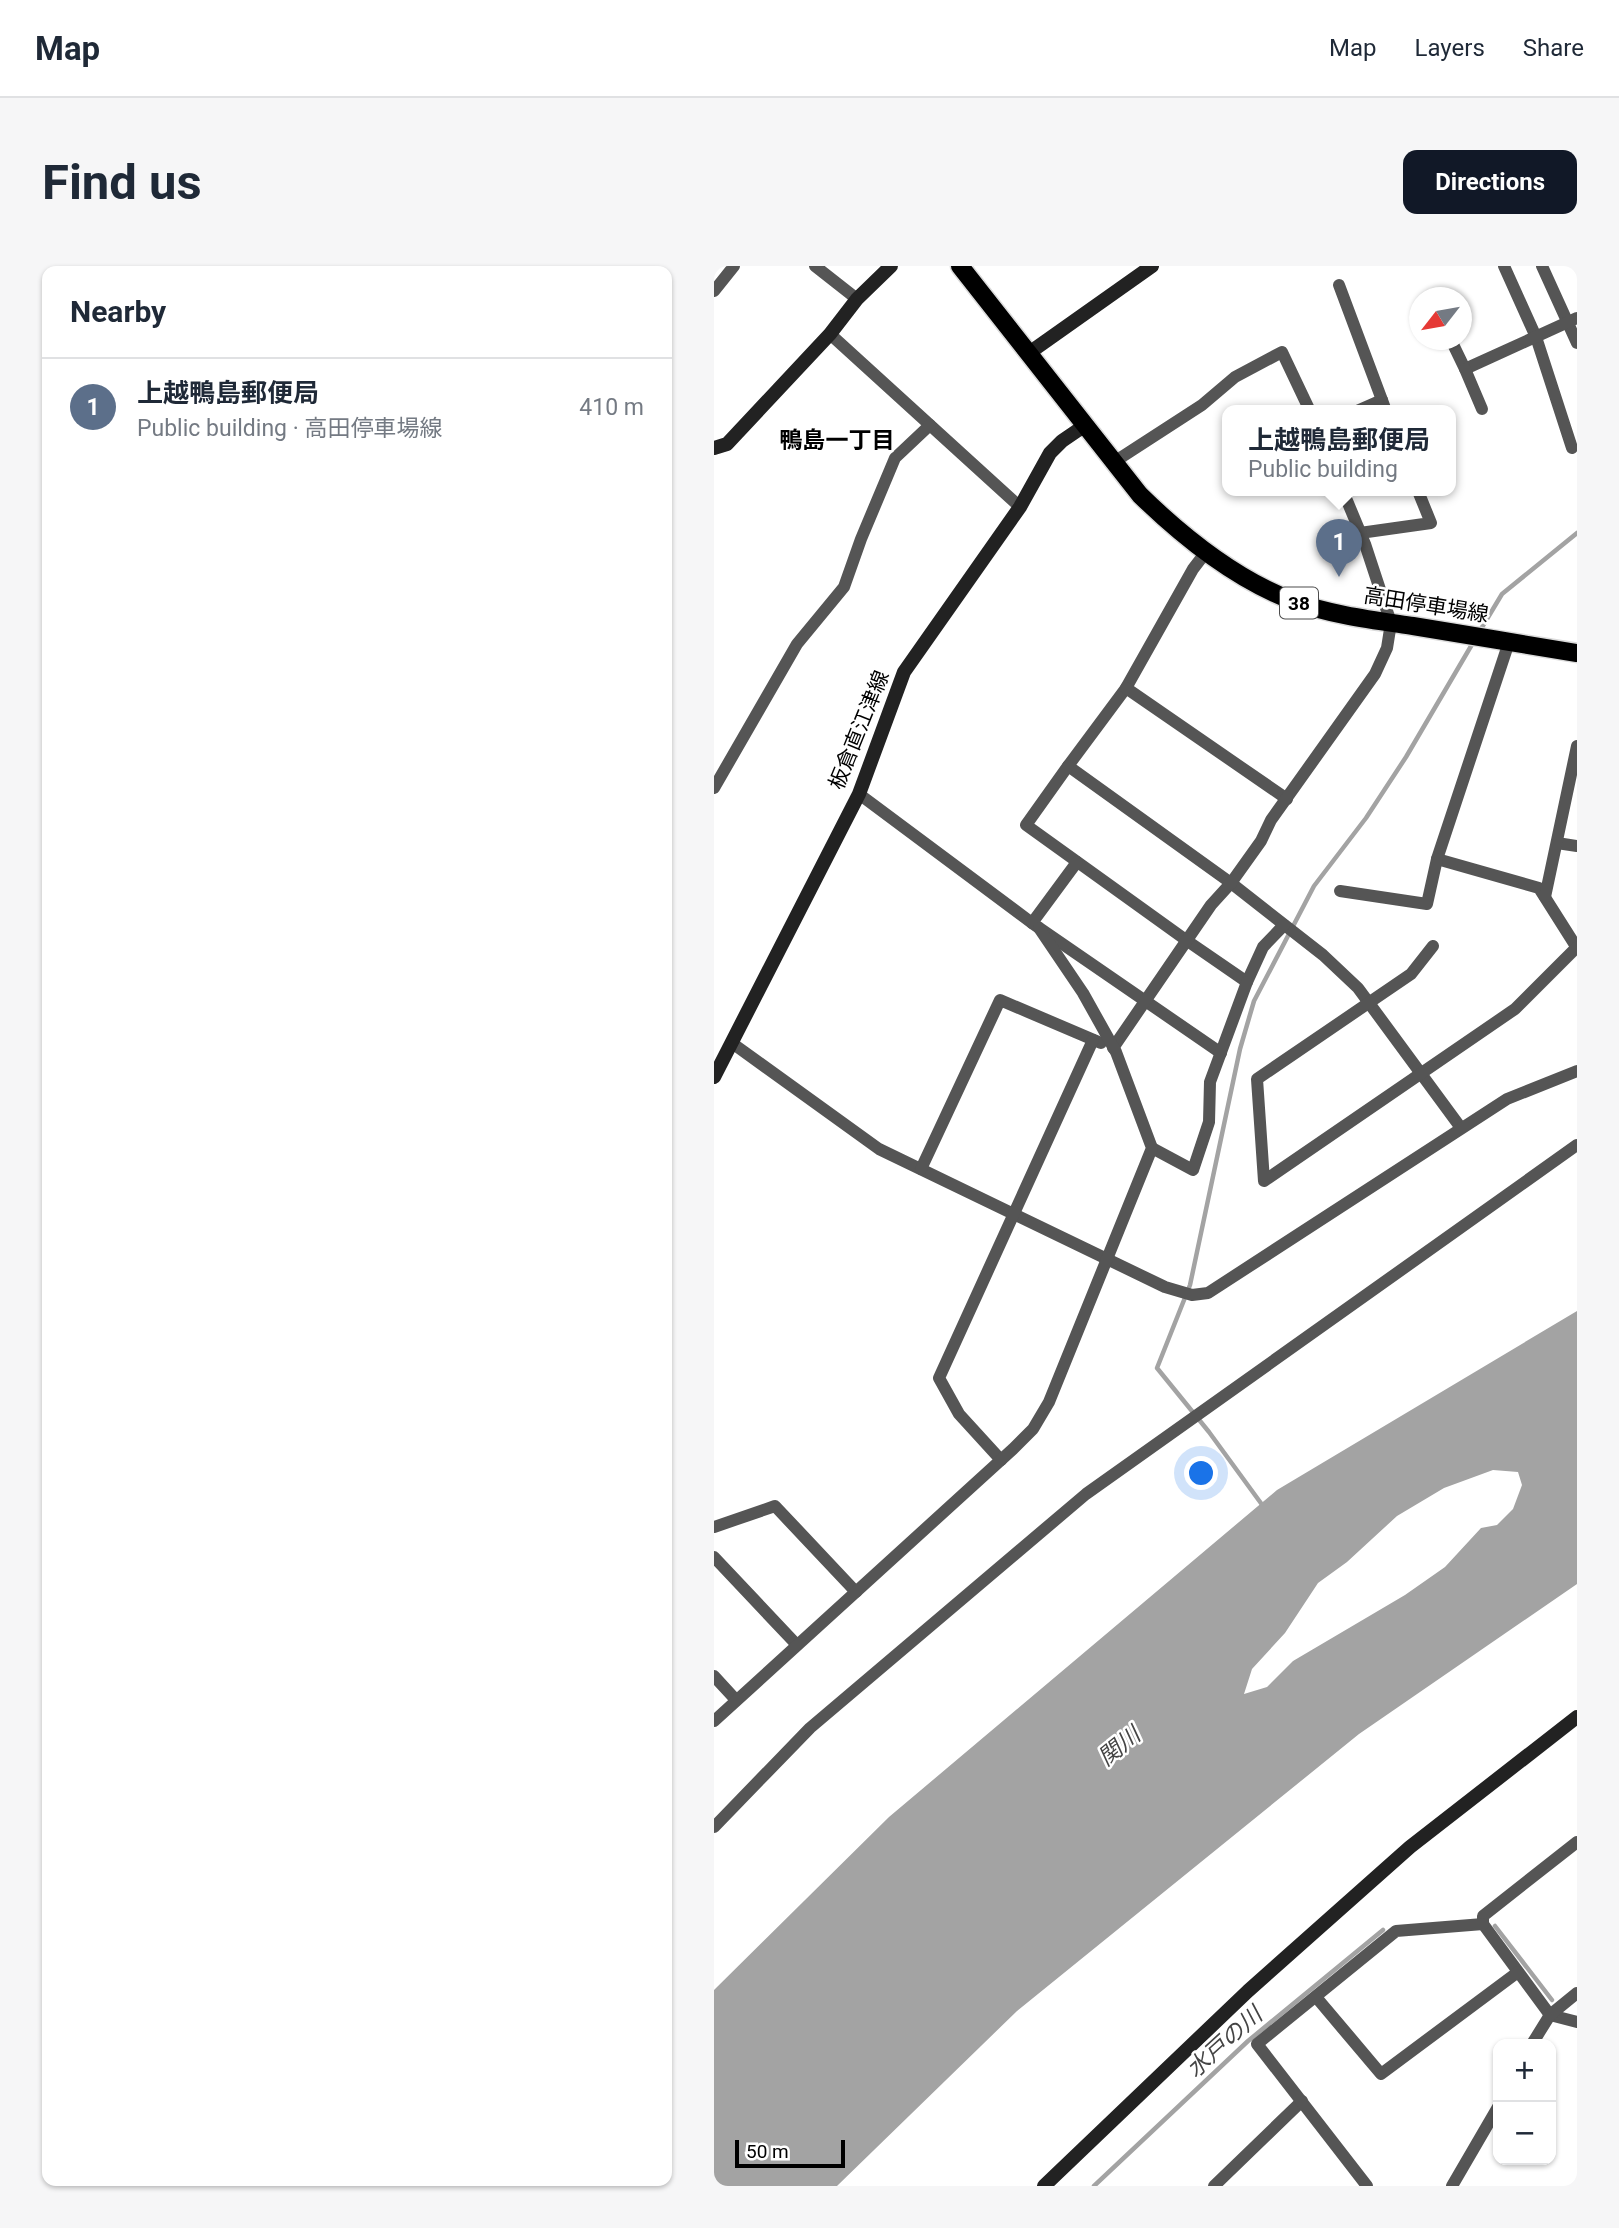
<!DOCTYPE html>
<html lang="en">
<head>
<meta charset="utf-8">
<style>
  :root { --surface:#fff; --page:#f6f6f7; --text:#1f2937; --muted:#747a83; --line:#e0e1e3; --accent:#111827 }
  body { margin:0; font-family:Roboto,"Noto Sans JP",sans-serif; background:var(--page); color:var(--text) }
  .controls { position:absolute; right:21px; bottom:21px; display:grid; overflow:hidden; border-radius:14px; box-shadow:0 2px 5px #0004 }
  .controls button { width:63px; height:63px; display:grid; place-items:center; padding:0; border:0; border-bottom:2px solid var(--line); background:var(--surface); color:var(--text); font:35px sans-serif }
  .compass { position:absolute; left:695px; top:21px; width:63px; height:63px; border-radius:50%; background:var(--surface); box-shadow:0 2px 5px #0004; rotate:239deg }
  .scale { position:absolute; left:21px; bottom:18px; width:110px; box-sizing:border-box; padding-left:7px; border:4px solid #000; border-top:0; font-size:19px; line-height:24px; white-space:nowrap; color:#000; -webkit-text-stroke:5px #fff; paint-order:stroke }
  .you { position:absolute; left:488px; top:1208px; width:24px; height:24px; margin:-18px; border:5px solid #fff; border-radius:50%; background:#1a73e8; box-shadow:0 0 0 10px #1a73e833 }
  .badge { display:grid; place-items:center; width:46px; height:46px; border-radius:50%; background:var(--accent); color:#fff; font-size:23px; font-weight:700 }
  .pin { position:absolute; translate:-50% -58px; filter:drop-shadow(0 2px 4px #0008) }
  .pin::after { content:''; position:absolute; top:37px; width:24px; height:21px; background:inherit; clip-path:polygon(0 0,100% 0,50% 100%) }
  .popup { position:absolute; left:508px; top:139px; width:234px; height:91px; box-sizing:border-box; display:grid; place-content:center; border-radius:14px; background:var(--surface); filter:drop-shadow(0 2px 5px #0005); font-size:23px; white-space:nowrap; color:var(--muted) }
  .popup b { font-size:26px; color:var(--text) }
  .popup::after { content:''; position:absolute; left:50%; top:100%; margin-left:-14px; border:14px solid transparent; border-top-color:var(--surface) }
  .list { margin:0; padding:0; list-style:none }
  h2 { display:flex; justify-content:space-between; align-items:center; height:91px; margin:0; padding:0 28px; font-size:30px }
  h2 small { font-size:23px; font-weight:400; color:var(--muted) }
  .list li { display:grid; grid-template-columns:46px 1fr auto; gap:21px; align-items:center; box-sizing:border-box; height:98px; padding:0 28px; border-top:2px solid var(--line) }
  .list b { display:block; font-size:26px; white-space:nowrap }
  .list p { margin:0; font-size:23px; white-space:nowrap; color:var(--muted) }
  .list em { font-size:23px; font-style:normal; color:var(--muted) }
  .map { position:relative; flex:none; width:863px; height:1920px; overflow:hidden; border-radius:14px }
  header { display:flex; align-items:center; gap:42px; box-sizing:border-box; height:98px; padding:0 35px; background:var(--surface); border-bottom:2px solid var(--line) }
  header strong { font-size:33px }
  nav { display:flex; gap:38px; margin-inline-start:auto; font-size:24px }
  .intro { display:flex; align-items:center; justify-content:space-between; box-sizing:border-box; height:168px; padding:0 42px }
  h1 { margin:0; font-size:49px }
  .button { padding:18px 32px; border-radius:14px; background:var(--accent); color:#fff; font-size:24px; font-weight:700 }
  main { display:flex; gap:42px; padding:0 42px }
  aside { flex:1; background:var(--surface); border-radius:14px; box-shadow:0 2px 5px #0004 }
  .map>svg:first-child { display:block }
</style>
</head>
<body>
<header>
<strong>Map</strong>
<nav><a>Map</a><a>Layers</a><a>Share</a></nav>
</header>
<div class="intro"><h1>Find us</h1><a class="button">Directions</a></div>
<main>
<aside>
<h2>Nearby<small></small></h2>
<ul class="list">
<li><span class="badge" style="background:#5c6f8a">1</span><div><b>上越鴨島郵便局</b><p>Public building · 高田停車場線</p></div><em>410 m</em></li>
</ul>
</aside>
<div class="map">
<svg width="863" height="1920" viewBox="0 0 863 1920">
  <rect width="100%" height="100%" fill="#fff"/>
  <!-- water -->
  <path fill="#a3a3a3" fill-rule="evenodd" d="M863,1045v273l-218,150 -342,277 -180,175h-123v-196l175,-173 388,-327zM779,1204l25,2 4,13 -9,24 -16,16 -16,3 -36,39 -40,28 -112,66 -26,26 -23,7 8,-25 33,-36 33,-50 29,-21 50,-46 47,-28z"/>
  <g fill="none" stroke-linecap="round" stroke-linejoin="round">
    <!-- stream -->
    <g stroke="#a3a3a3" stroke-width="4.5">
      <polyline points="764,368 788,328 863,267"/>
      <polyline points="549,1240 495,1166 443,1102 476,1019 526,783 540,735 600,620 652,552 692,491 760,375"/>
      <polyline points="781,1660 838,1734"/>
      <polyline points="380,1920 534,1775 669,1664"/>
    </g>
    <!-- primary casing -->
    <g stroke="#dbdbdb" stroke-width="21">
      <path id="primary" d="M246,0l180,229c43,42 95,84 153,106 38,14 80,19 120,25 55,9 109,18 164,27"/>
    </g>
    <!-- street -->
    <g stroke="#555" stroke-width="12">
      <polyline points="101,0 143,33"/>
      <polyline points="790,0 822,71 858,182"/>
      <polyline points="828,0 863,77"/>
      <polyline points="625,19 668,134"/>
      <polyline points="0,25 20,0"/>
      <polyline points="116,68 306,241"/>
      <polyline points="737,74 751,103 863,52"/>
      <polyline points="751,103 768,143"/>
      <polyline points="643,145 668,134 672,145"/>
      <polyline points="400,196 488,139 521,111 568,86 596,145"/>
      <polyline points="646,267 717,257 704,225"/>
      <polyline points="492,286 479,303 412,422 354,500 517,617 609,689 644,722 747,862"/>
      <polyline points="795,376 723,593 825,622 863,682"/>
      <polyline points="412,422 573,533"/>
      <polyline points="354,500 312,559 472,674 533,716 549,681 570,659"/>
      <polyline points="0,522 83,378 130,321 147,273 181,192 216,159"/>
      <polyline points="145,528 318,657 507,787"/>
      <polyline points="843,577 863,580"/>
      <polyline points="626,625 713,638 723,593"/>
      <polyline points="831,631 863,480"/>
      <polyline points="318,657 363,596"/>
      <polyline points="719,680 697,708 543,813 550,915 801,743 863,681"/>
      <polyline points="18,777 165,883 451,1021 478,1029 494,1027 793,833 863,805"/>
      <polyline points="399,782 497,639 517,617 547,575 557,554 661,408 673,382 677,357 651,278 629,225"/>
      <polyline points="438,882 479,904 495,856 496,816 533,716"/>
      <polyline points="207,903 286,734 387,777"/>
      <polyline points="287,1194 245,1148 225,1112 379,774"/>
      <polyline points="0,1261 61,1240 142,1326"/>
      <polyline points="0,1291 83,1379"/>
      <polyline points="0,1410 22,1434"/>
      <polyline points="0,1455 299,1183 319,1163 335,1136 438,882 402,786 369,727 325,662"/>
      <polyline points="0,1561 96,1462 372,1228 863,879"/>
      <polyline points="863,1576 769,1650 769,1658 836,1749 863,1756"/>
      <polyline points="602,1731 667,1808 804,1706"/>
      <polyline points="818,1778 836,1749 863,1727"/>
      <polyline points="500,1920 588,1835"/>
      <polyline points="653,1920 543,1778 682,1665 769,1658"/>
      <polyline points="738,1920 784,1841"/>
    </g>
    <!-- secondary -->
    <g stroke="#222" stroke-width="14">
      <polyline points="315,87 438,0"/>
      <polyline points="0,182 13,178 116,68 143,33 177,0"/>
      <polyline points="0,811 145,528 190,406 306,241 336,187 348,175 370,160"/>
      <polyline points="330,1920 534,1725 696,1581 863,1451"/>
    </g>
    <!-- primary -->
    <use href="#primary" stroke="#000" stroke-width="18"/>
  </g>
  <g text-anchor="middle" stroke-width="5" stroke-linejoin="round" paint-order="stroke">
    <!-- shield labels -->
    <rect fill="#fff" stroke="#4c4c4c" stroke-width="2" x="566" y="321.5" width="38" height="31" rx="5"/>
    <g font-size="19" font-weight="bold" fill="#000">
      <text x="585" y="344">38</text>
    </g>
    <!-- street labels -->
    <g font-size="21" fill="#000" stroke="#fff">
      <text transform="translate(712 339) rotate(9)" y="7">高田停車場線</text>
      <text transform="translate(145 464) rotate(-68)" y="7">板倉直江津線</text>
    </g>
    <!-- neighbourhood labels -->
    <g font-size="23" font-weight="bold" fill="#000" stroke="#fff">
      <text x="123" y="182">鴨島一丁目</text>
    </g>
    <!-- water labels -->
    <g font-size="23" font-style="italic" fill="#444" stroke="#fff">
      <text transform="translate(405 1480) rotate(-39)" y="8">関川</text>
      <text transform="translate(510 1776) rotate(-42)" y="8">水戸の川</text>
    </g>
  </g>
</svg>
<div class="controls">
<button>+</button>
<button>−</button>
</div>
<svg class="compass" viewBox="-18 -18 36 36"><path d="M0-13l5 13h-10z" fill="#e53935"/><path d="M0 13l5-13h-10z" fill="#747a83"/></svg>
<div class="scale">50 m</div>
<div class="you"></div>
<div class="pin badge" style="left:625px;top:311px;background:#5c6f8a">1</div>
<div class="popup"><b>上越鴨島郵便局</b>Public building</div>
</div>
</main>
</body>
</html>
